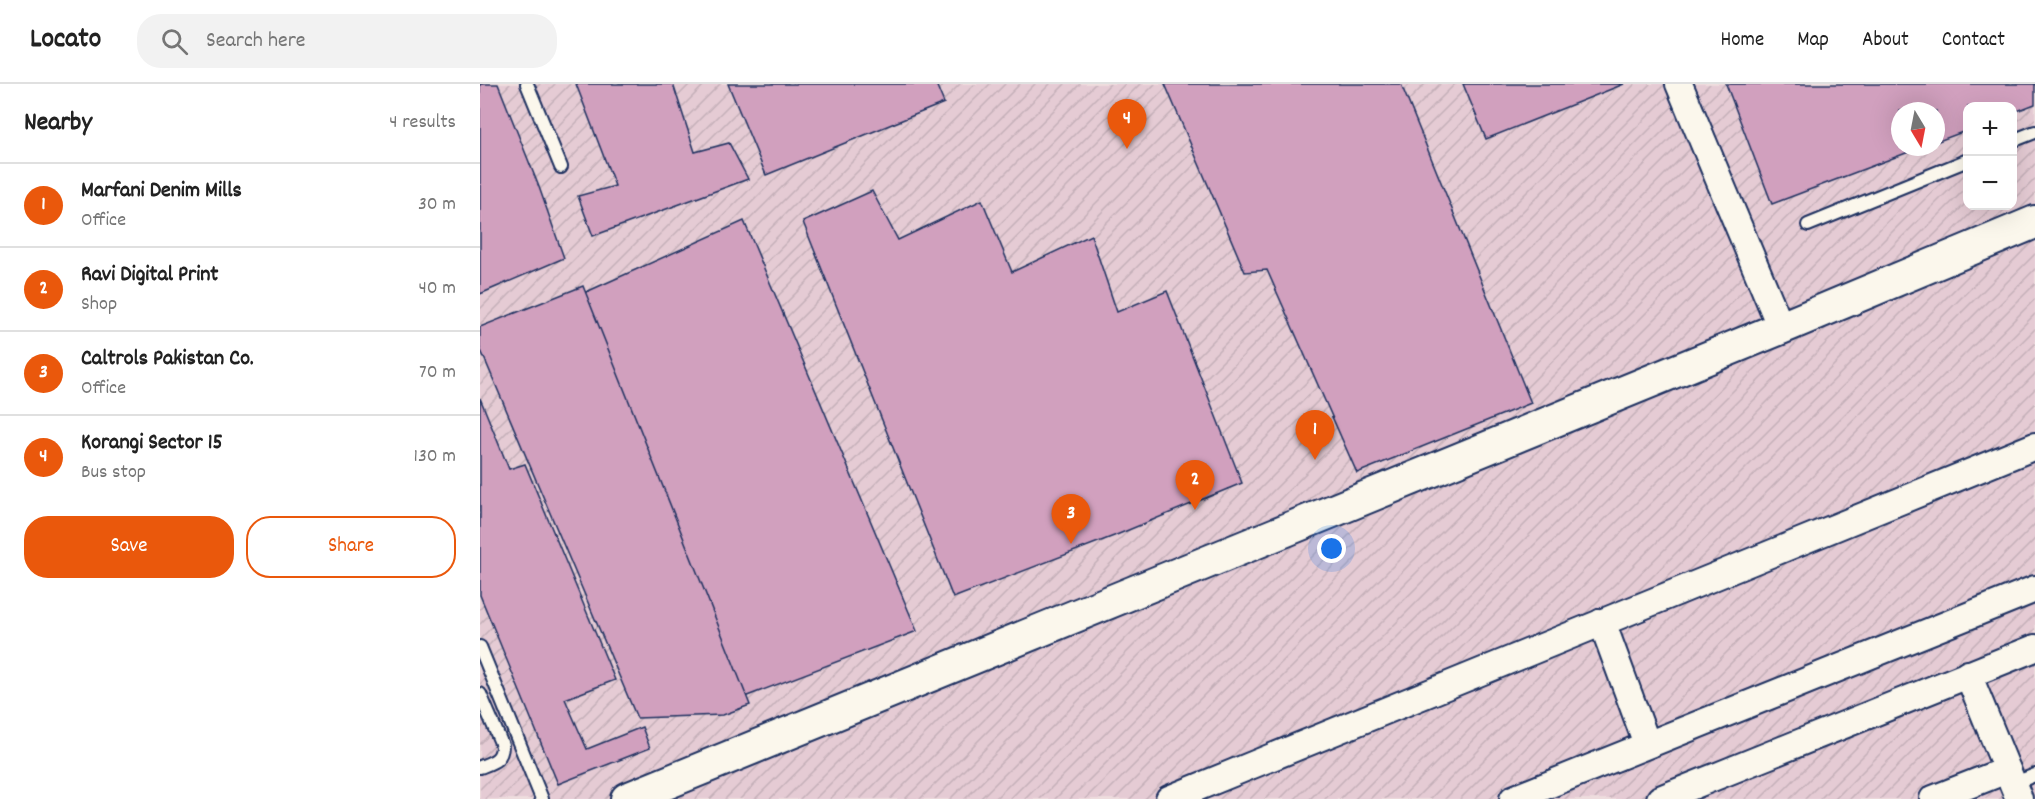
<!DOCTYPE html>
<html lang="en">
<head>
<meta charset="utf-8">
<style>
  :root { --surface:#fff; --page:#f2f2f2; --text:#222; --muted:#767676; --line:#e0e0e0; --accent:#ea580c }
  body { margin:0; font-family:Dekko,sans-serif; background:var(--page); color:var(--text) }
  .controls { position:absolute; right:18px; top:18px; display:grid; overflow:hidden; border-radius:12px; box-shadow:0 6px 24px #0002 }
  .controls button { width:54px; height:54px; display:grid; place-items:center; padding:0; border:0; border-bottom:2px solid var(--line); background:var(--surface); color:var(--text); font:30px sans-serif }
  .compass { position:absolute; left:1411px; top:18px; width:54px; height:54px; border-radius:50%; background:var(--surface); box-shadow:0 6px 24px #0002; rotate:170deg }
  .you { position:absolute; left:852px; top:465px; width:21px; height:21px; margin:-15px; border:4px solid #fff; border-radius:50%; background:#1a73e8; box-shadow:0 0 0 9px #1a73e833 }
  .badge { display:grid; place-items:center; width:39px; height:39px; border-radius:50%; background:var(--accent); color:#fff; font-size:20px; font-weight:700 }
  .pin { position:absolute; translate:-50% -50px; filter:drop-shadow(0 2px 3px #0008) }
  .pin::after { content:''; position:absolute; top:32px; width:21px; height:18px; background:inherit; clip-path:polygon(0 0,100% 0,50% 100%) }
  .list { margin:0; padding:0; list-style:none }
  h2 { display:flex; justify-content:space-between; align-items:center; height:78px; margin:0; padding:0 24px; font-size:26px }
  h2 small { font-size:20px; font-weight:400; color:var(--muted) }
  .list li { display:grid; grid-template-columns:39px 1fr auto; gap:18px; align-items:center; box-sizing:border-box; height:84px; padding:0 24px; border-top:2px solid var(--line) }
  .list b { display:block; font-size:22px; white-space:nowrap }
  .list p { margin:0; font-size:20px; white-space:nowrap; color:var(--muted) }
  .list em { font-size:20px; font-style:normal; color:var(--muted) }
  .actions { display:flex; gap:12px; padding:18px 24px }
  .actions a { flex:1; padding:14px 0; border:2px solid var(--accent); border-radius:24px; text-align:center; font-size:21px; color:var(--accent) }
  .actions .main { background:var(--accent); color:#fff }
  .icon { flex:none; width:33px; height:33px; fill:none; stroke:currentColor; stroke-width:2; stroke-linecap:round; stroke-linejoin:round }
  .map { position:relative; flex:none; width:1555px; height:715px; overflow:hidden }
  header { display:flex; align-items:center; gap:36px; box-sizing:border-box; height:84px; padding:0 30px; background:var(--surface); border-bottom:2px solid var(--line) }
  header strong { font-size:28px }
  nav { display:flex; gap:33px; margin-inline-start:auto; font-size:21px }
  .search { width:420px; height:54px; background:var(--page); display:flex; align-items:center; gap:15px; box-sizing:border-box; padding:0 21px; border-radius:24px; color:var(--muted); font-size:22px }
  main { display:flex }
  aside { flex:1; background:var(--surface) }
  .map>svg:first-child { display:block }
</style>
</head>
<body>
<header>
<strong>Locato</strong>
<div class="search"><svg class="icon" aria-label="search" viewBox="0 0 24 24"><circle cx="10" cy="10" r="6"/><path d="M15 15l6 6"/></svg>Search here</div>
<nav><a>Home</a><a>Map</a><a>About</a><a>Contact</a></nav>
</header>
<main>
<aside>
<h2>Nearby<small>4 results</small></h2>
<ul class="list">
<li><span class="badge">1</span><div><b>Marfani Denim Mills</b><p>Office</p></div><em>30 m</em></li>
<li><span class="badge">2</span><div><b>Ravi Digital Print</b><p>Shop</p></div><em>40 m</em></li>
<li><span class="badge">3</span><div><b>Caltrols Pakistan Co.</b><p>Office</p></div><em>70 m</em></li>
<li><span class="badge">4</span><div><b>Korangi Sector 15</b><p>Bus stop</p></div><em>130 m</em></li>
</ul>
<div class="actions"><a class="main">Save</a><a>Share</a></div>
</aside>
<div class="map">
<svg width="1555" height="715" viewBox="0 0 1555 715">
  <defs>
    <pattern id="industrial-furrows" width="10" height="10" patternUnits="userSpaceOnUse" patternTransform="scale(1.5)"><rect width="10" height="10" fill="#e5cbd4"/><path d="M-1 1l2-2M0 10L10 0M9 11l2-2" fill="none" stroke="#c4afb8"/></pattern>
  </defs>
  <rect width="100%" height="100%" fill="#eeddde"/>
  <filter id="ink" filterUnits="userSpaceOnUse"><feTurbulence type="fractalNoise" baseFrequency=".0167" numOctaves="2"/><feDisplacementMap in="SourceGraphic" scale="12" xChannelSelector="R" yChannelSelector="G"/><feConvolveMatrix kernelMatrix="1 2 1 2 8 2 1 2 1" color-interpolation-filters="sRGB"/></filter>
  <g filter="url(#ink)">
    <!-- industrial -->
    <path fill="url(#industrial-furrows)" fill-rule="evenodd" d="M0,0h1555v715h-1555zM1488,22h44v100h-44zM1420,27h36v36h-36z"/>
    <!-- building -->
    <g fill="#d1a0be" stroke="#1b2f5e" stroke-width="1.5">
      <polygon points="0,0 18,0 59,103 84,174 0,210"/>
      <polygon points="96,0 193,0 215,68 249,59 268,95 113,152 98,112 135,102"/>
      <polygon points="248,0 456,0 464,19 286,91"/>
      <polygon points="685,0 921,0 1051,319 877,389 787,186 765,188"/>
      <polygon points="983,0 1144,0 1006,55"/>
      <polygon points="1246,0 1555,0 1555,20 1532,29 1532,22 1488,22 1488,46 1456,58 1456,27 1420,27 1420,63 1442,63 1292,120"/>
      <polygon points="392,107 418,156 502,116 532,188 611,151 637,228 687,207 762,399 634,452 473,514 323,138"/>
      <polygon points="264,137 437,547 262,614 104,209"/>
      <polygon points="103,202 270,621 243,631 157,634 0,264 0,243"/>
      <polygon points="0,314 29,385 45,380 135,596 85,615 107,665 162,643 170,664 78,700 0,511"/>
    </g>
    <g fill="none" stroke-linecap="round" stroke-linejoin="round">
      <!-- service casing -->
      <g stroke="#1b2f5e" stroke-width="16">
        <g id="service">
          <polyline points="47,0 81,83"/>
          <polyline points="1532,57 1555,48"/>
          <polyline points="1328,141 1488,76"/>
          <polyline points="0,563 62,715"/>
          <path d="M0,610l22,51c0,15 -9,17 -22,22"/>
          <polyline points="1532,700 1555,691"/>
        </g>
      </g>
      <!-- minor casing -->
      <g stroke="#1b2f5e" stroke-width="30">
        <g id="minor">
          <polyline points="1199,0 1301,244"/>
          <polyline points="1122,538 1167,660"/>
          <polyline points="1488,590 1539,715"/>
          <polyline points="689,715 1555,362"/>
          <polyline points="1033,715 1555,505"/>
          <polyline points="1180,715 1555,564"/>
          <polyline points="1453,715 1527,686"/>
        </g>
      </g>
      <!-- tertiary casing -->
      <g stroke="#1b2f5e" stroke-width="36">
        <polyline id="tertiary" points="147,715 1301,244 1555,138"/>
      </g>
      <!-- service -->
      <use href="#service" stroke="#fbf7ec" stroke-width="12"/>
      <!-- minor -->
      <use href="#minor" stroke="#fbf7ec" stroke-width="26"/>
      <!-- tertiary -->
      <use href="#tertiary" stroke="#fbf7ec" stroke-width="32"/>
    </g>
  </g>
</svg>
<div class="controls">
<button>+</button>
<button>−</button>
</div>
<svg class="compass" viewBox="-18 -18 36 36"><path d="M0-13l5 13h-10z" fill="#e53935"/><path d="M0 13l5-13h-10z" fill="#767676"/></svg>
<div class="you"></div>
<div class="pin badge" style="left:835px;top:376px">1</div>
<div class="pin badge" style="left:715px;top:426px">2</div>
<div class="pin badge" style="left:591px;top:460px">3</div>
<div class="pin badge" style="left:647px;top:65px">4</div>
</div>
</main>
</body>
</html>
